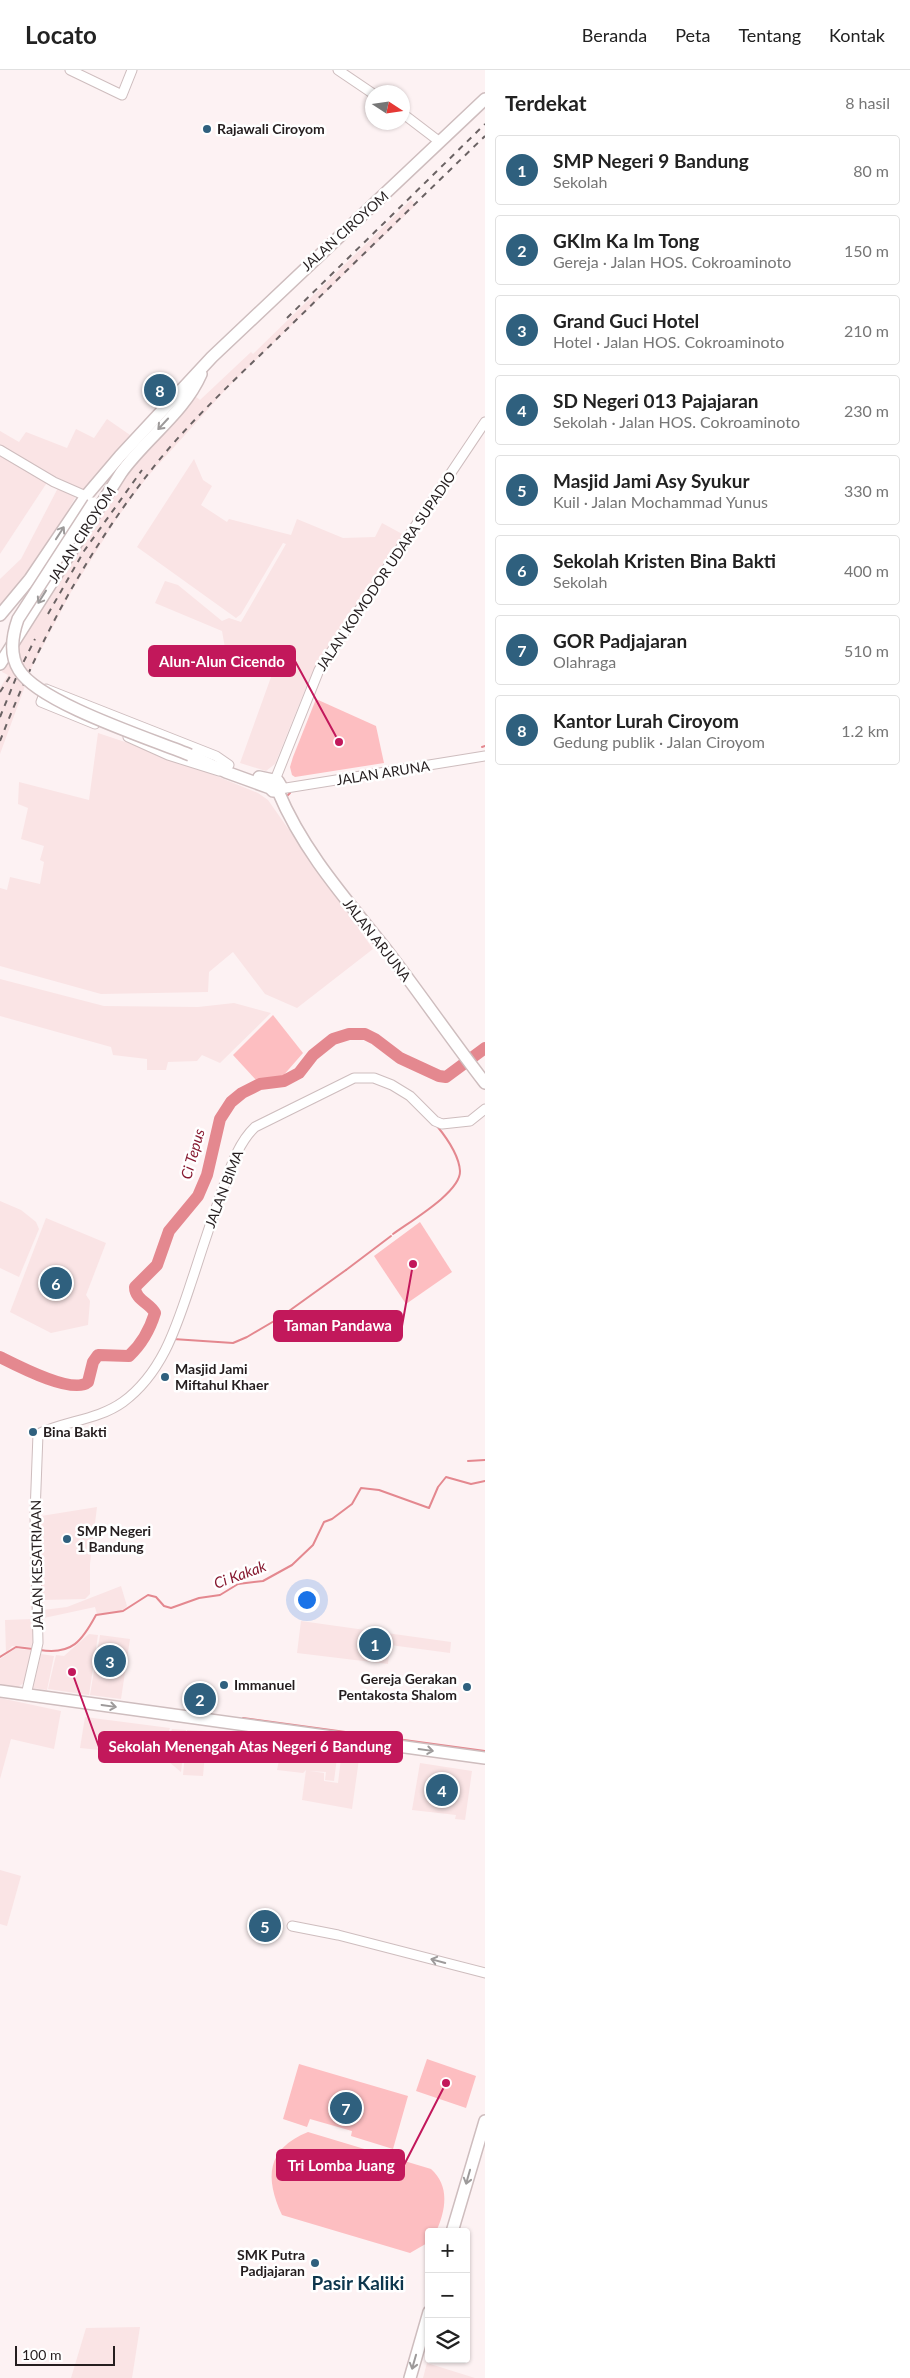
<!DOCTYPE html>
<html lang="id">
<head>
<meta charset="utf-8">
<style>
  :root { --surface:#fff; --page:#f6f6f6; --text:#222; --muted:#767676; --line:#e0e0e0; --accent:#2f607e }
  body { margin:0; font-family:Lato,sans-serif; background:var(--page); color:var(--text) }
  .controls { position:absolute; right:15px; bottom:15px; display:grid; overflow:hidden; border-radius:5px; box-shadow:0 1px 4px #0004 }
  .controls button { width:45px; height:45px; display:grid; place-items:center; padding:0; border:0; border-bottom:1px solid var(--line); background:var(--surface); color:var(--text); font:25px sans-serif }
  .compass { position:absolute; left:365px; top:15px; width:45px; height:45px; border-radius:50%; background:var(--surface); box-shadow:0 1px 4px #0004; rotate:102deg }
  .scale { position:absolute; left:15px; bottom:12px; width:100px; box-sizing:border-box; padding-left:5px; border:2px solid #251e1f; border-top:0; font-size:14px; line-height:18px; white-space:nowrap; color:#251e1f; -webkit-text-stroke:4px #fff; paint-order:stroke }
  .you { position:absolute; left:306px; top:1529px; width:18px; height:18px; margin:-12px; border:4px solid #fff; border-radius:50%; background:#1a73e8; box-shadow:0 0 0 8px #1a73e833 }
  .badge { display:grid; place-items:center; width:32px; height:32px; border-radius:50%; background:var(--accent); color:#fff; font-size:16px; font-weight:700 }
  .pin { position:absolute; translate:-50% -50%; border:2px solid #fff; box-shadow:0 1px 5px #0006 }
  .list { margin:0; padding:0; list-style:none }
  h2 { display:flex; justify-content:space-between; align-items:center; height:65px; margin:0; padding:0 20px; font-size:21px }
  h2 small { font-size:16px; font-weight:400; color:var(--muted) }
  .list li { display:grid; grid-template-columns:32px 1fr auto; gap:15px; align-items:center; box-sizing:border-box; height:70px; margin:0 10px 10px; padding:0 10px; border:1px solid var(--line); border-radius:5px }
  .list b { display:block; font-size:19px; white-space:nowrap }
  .list p { margin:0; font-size:16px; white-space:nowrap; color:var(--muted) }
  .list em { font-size:16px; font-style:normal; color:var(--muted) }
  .icon { flex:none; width:28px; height:28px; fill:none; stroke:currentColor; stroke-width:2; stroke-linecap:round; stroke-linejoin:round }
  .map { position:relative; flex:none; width:485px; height:2308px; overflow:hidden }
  header { display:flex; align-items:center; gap:30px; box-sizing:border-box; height:70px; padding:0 25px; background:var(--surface); border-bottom:1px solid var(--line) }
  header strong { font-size:24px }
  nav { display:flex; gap:28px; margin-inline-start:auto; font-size:18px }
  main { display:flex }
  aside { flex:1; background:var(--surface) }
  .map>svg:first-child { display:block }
</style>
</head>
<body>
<header>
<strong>Locato</strong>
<nav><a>Beranda</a><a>Peta</a><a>Tentang</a><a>Kontak</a></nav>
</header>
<main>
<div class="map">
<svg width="485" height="2308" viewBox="0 0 485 2308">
  <rect width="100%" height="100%" fill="#fdf2f3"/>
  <!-- built -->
  <g fill="#fae4e5">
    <polygon points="411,130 416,135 229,316 148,406 117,448 71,522 32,597 0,684 0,618 8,605 2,602 4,594 131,399 151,372 195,326 200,330 251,282 253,284"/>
    <polygon points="107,349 130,365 91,416 84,421 55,409 0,376 0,361 19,372 26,362 67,378 76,359 94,368"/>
    <polygon points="0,382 48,411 0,484"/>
    <polygon points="194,389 203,410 212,416 201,435 227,452 229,449 291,465 297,449 343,468 375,467 382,453 406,466 309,610 275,694 266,701 240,693 275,596 225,578 222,561 155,533 165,511 178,515 222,551 229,548 241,552 286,474 283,473 241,544 236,548 137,477"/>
    <polygon points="59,416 76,426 33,504 0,539 0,509 21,489"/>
    <polygon points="98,663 170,687 258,723 268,730 373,879 297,938 265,924 233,882 209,902 208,922 101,924 0,896 0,818 7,820 10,807 40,814 44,792 40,790 44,776 21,769 28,738 18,734 19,712 89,730"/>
    <polygon points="0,909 104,936 198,937 234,933 271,943 220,993 202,985 197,991 168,992 166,1000 147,1000 147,989 113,985 111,977 0,946"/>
    <polygon points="0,1131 21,1140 36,1152 39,1159 19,1207 0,1198"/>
    <polygon points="46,1148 106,1173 86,1225 90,1231 88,1255 51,1263 10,1242"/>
    <polygon points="97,1437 90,1494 90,1524 85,1529 42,1530 41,1446"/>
    <polygon points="121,1516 127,1536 122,1541 97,1544 95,1537 44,1548 43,1540 67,1537"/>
    <polygon points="33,1549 33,1577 12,1576 6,1583 5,1550"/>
    <polygon points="301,1551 451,1572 450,1583 390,1575 388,1594 297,1583"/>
    <polygon points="89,1564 98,1565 89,1625 48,1619 56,1585 64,1586"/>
    <polygon points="100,1565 130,1569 121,1629 90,1625"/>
    <polygon points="15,1579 32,1580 26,1608 24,1613 16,1618 0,1616 0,1589"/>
    <polygon points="41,1584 54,1586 47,1620 33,1618"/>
    <polygon points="0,1628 61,1641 54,1679 11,1669 0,1709"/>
    <polygon points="85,1647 170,1658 160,1686 80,1678"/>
    <polygon points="172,1659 186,1660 181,1702 162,1686"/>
    <polygon points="187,1660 207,1661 203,1706 183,1705"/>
    <polygon points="283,1671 338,1680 334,1711 325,1710 326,1702 310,1701 324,1703 324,1711 338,1713 342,1680 360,1682 352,1739 302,1730 306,1700 303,1703 277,1700"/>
    <polygon points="420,1693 472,1701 465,1750 455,1749 456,1745 412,1740"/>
    <polygon points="0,1800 21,1806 7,1856 0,1854"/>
    <polygon points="140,2257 132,2308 71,2308 86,2258"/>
    <polygon points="427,2293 475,2308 423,2308"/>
  </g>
  <!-- green -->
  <g fill="#fdbec1">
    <polygon points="316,629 376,656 384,693 295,707 292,705 290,697 293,687"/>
    <polygon points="273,945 303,983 282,1007 256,1010 233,985"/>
    <polygon points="420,1152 452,1202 406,1234 374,1186"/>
    <polygon points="427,1989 476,2006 466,2038 416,2021"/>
    <polygon points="299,1994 408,2026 393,2079 351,2066 352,2061 310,2049 307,2057 283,2049"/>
    <path d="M308,2062l123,37c19,17 15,41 5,63h-7v10l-19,11 -128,-38c-17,-37 -16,-66 26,-83z"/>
  </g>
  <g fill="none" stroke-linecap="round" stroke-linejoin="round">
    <!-- stream -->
    <g stroke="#e4888f" stroke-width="2">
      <polyline points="482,677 485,676"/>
      <polyline points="285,728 290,723"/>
      <path d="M393,1164c16,-12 68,-42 67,-63 -1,-15 -14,-34 -23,-45"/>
      <polyline points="346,1200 391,1166"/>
      <polyline points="282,1246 346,1200"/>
      <polyline points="173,1269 233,1273 247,1267 281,1247"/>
      <polyline points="468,1391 485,1390"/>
      <path d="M40,1580c32,5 42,-9 56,-35l27,-4 25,-16 8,2 8,9 7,2 28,-10 21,-3 18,-11 25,-3 29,-16 21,-20 11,-23 8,-3 20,-15 9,-16 18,2 50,18 9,-21 8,-10 25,7 14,-3"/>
      <polyline points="0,1587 16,1577 33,1579"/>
      <polyline points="243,1648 485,1681"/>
    </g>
    <!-- river -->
    <path stroke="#e4888f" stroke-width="12" d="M0,1287c16,8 73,38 88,25l5,-20 5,-7 31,1c13,-12 21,-27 26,-43 -5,-10 -20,-13 -20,-26l22,-22 12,-34 29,-35 9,-21 13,-56 11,-17 11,-9 18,-9 24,-3 15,-8 14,-18 20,-16 16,-5h16l10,5 25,19 39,18 7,1 39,-29"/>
    <!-- minor casing -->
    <g stroke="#cebdbe" stroke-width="11">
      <g id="minor">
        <polyline points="70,0 122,25 132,0"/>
        <polyline points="338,0 372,23"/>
        <polyline points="402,43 440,72"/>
        <polyline points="0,380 54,412 86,426"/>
        <polyline points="95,654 41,632 46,619 216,686 229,695"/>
        <polyline points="128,667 168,685 219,701"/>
        <polyline points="275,710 319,600 485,352"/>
        <polyline points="280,719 485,686"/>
        <path d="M26,1625l12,-52 -3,-129 3,-80c27,-13 60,-14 85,-32 42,-31 55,-81 71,-128 9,-28 18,-55 28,-83 8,-22 16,-48 33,-64l99,-49h20l18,7 18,11 25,25 7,3 28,-3 15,-12"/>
        <polyline points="292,1856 338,1865 485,1903"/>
      </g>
    </g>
    <!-- major casing -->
    <g stroke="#cebdbe" stroke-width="14">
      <g id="major">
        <polyline points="0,545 30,509 86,426 120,386 212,287 485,29"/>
        <path d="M0,594l121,-191c24,-34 63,-60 80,-99"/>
        <polyline points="190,685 226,702 270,718 273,721 278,721"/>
        <polyline points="259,707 278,711 281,716 278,721"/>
        <path d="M278,721c25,60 67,107 107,157 34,44 66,91 100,135"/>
        <polyline points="0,1621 485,1688"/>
        <polyline points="452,2162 485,2051"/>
        <polyline points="410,2308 429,2242"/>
      </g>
    </g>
    <!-- minor -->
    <use href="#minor" stroke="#fff" stroke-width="9"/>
    <!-- major -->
    <use href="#major" stroke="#fff" stroke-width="11"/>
    <!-- rail -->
    <g stroke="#6a6263" stroke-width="2" stroke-dasharray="6 6" stroke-linecap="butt">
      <polyline points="287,248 485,54"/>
      <polyline points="48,544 84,481 142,400"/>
      <polyline points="0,622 13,602"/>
      <polyline points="0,647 18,603 35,569"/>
      <path d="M0,671c38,-98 84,-184 148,-267 41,-53 90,-97 137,-143 66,-65 133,-130 200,-195"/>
    </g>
    <!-- major-bridge casing -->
    <g stroke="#cebdbe" stroke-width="14" stroke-linecap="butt">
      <path id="major-bridge" d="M93,433l-75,116c-6,17 -9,35 1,51 20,33 132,69 171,85"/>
    </g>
    <!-- major-bridge -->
    <use href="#major-bridge" stroke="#fff" stroke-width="11"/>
  </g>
  <!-- one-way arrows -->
  <defs><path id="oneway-shaft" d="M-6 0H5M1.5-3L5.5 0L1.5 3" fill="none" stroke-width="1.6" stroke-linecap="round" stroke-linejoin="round" transform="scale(1.25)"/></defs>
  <g stroke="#9d9a9a">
    <use href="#oneway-shaft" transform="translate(163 354) rotate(133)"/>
    <use href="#oneway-shaft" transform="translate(60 463) rotate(-57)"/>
    <use href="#oneway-shaft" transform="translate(42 527) rotate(122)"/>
    <use href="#oneway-shaft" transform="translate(109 1636) rotate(8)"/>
    <use href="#oneway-shaft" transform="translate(426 1680) rotate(8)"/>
    <use href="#oneway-shaft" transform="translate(438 1891) rotate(-165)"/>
    <use href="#oneway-shaft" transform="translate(468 2107) rotate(106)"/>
    <use href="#oneway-shaft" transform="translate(414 2292) rotate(106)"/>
  </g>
  <!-- markers -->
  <g fill="#2f607e" stroke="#fff" stroke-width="2">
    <circle cx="207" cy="59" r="5"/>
    <circle cx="165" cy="1307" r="5"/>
    <circle cx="33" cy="1362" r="5"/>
    <circle cx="67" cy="1469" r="5"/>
    <circle cx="224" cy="1615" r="5"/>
    <circle cx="467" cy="1617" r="5"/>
    <circle cx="315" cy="2193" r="5"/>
  </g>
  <g text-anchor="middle" stroke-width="5" stroke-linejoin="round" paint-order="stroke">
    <!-- poi labels -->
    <g font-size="14" font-weight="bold" fill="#251e1f" stroke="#fff" text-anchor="start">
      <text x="217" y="64">Rajawali Ciroyom</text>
      <text x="175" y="1304">Masjid Jami<tspan x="175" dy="16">Miftahul Khaer</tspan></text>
      <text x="43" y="1367">Bina Bakti</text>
      <text x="77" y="1466">SMP Negeri<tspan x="77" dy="16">1 Bandung</tspan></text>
      <text x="457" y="1614" text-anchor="end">Gereja Gerakan<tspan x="457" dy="16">Pentakosta Shalom</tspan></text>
      <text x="234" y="1620">Immanuel</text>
      <text x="305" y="2190" text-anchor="end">SMK Putra<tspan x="305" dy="16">Padjajaran</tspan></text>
    </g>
    <!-- street labels -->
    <g font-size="14" fill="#251e1f" stroke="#fff">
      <text transform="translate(345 161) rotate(-42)" y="5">JALAN CIROYOM</text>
      <text transform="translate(82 465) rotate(-57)" y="5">JALAN CIROYOM</text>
      <text transform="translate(386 501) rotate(-56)" y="5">JALAN KOMODOR UDARA SUPADIO</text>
      <text transform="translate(383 703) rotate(-9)" y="5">JALAN ARUNA</text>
      <text transform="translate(377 870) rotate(52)" y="5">JALAN ARJUNA</text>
      <text transform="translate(224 1119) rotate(-69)" y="5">JALAN BIMA</text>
      <text transform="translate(37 1495) rotate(-91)" y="5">JALAN KESATRIAAN</text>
    </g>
    <!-- water labels -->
    <g font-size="15" font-style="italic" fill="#871a31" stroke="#fff">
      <text transform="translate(193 1084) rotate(-74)" y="5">Ci Tepus</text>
      <text transform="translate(240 1505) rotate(-20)" y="5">Ci Kakak</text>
    </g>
    <!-- district labels -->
    <g font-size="19" font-weight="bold" fill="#0d364d" stroke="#fff">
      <text x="358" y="2220">Pasir Kaliki</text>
    </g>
  </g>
  <!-- callouts -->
  <path fill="none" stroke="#c2185b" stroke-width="2" d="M339 672L295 591M413 1194L402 1256M72 1602L99 1677M446 2013L404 2095"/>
  <g fill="#c2185b" stroke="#fff" stroke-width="2">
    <circle cx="339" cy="672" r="5"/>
    <circle cx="413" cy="1194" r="5"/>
    <circle cx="72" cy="1602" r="5"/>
    <circle cx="446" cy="2013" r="5"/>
  </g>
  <g fill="#c2185b" stroke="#c2185b" stroke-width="2">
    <rect x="149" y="576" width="146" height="30" rx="5"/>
    <rect x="274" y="1241" width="128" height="30" rx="5"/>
    <rect x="99" y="1662" width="303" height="30" rx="5"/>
    <rect x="277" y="2080" width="127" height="30" rx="5"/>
  </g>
  <g font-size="15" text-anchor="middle" font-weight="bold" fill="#fff">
    <text x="222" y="597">Alun-Alun Cicendo</text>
    <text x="338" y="1261">Taman Pandawa</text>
    <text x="250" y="1682">Sekolah Menengah Atas Negeri 6 Bandung</text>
    <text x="341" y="2101">Tri Lomba Juang</text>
  </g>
</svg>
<div class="controls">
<button>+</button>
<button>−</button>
<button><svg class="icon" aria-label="layers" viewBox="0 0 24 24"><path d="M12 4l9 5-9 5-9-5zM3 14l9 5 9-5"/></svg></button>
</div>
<svg class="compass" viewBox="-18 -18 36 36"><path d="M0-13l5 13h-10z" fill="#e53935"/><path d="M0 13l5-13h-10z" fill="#767676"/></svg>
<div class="scale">100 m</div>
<div class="you"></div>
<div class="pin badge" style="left:375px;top:1574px">1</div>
<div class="pin badge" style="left:200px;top:1629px">2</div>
<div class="pin badge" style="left:110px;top:1591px">3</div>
<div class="pin badge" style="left:442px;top:1720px">4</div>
<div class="pin badge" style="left:265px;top:1856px">5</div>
<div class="pin badge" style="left:56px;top:1213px">6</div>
<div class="pin badge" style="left:346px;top:2038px">7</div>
<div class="pin badge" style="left:160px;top:320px">8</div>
</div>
<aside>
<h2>Terdekat<small>8 hasil</small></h2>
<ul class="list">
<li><span class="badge">1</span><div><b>SMP Negeri 9 Bandung</b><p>Sekolah</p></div><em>80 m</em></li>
<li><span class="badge">2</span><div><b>GKIm Ka Im Tong</b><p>Gereja · Jalan HOS. Cokroaminoto</p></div><em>150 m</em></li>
<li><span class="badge">3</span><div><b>Grand Guci Hotel</b><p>Hotel · Jalan HOS. Cokroaminoto</p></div><em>210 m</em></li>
<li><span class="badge">4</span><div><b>SD Negeri 013 Pajajaran</b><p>Sekolah · Jalan HOS. Cokroaminoto</p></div><em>230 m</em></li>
<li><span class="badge">5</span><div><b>Masjid Jami Asy Syukur</b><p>Kuil · Jalan Mochammad Yunus</p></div><em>330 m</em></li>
<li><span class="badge">6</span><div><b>Sekolah Kristen Bina Bakti</b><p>Sekolah</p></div><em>400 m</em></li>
<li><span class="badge">7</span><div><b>GOR Padjajaran</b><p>Olahraga</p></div><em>510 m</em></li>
<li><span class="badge">8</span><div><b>Kantor Lurah Ciroyom</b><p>Gedung publik · Jalan Ciroyom</p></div><em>1.2 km</em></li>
</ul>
</aside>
</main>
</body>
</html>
